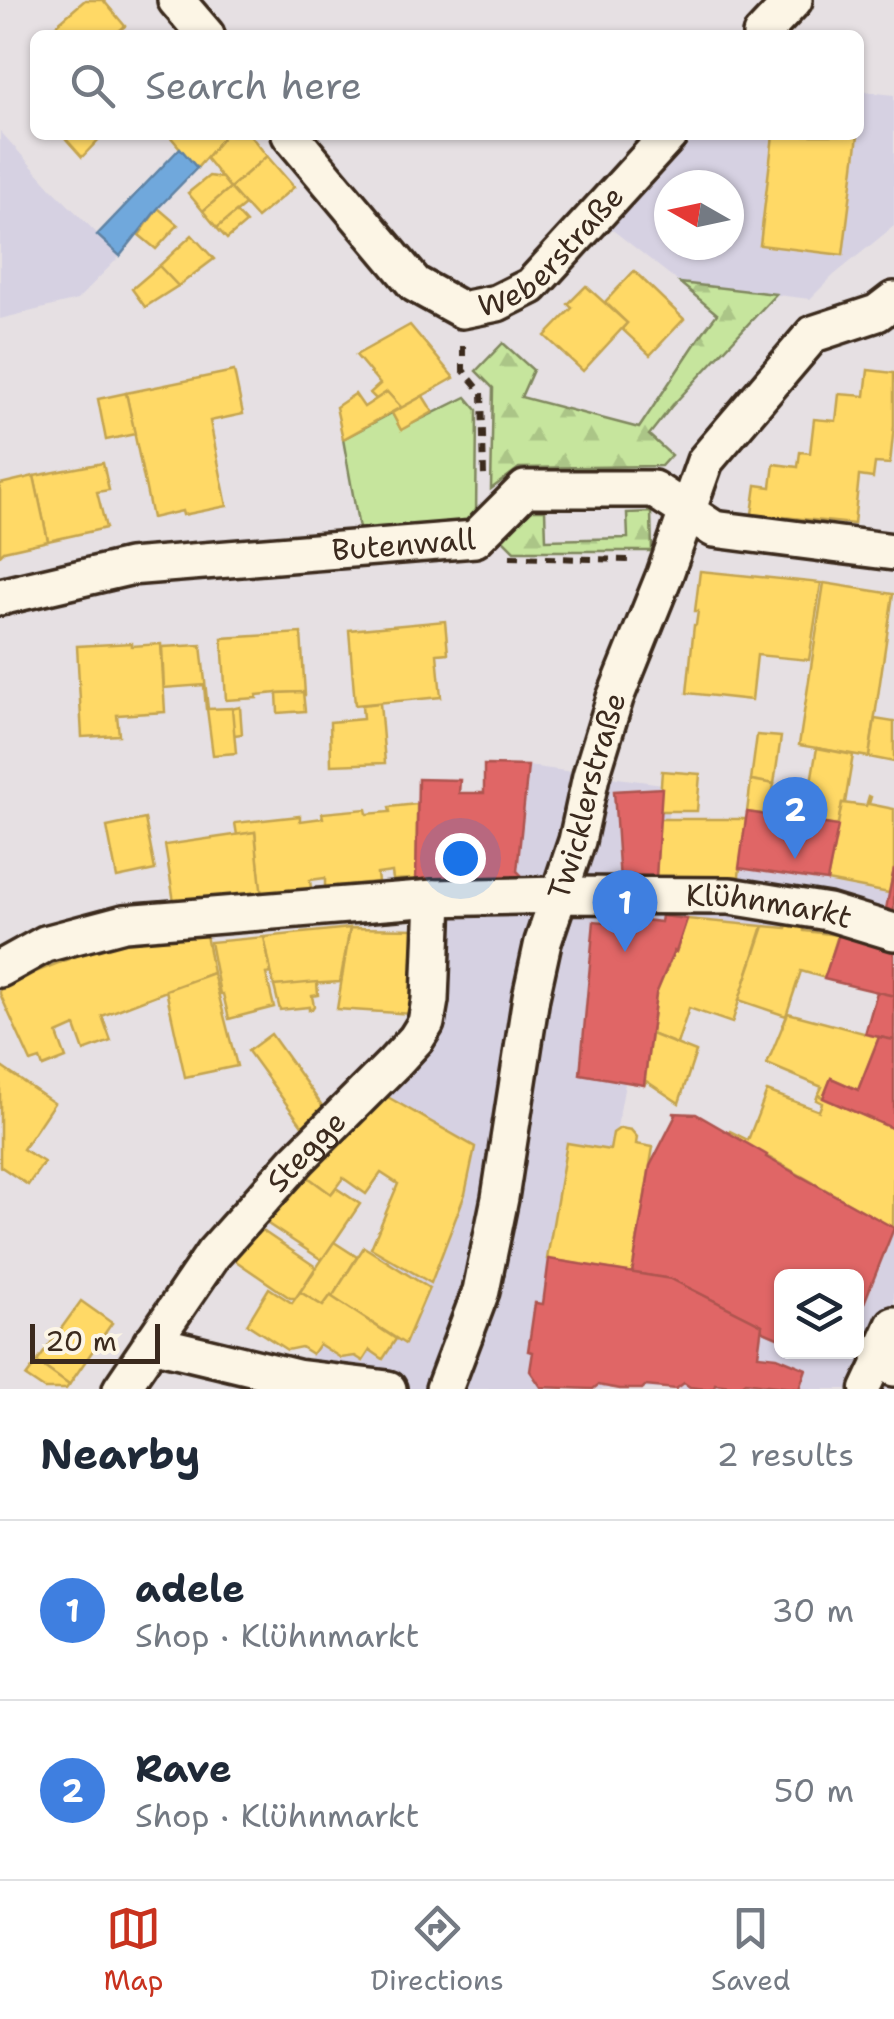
<!DOCTYPE html>
<html lang="en">
<head>
<meta charset="utf-8">
<style>
  :root { --surface:#fff; --page:#f2f2f3; --text:#1f2937; --muted:#747a83; --line:#e0e1e3; --accent:#c8321e }
  body { margin:0; font-family:"Shantell Sans",sans-serif; background:var(--page); color:var(--text) }
  .controls { position:absolute; right:30px; bottom:30px; display:grid; overflow:hidden; border-radius:15px; box-shadow:0 2px 8px #0004 }
  .controls button { width:90px; height:90px; display:grid; place-items:center; padding:0; border:0; border-bottom:2px solid var(--line); background:var(--surface); color:var(--text); font:50px sans-serif }
  .compass { position:absolute; left:654px; top:170px; width:90px; height:90px; border-radius:50%; background:var(--surface); box-shadow:0 2px 8px #0004; rotate:279deg }
  .scale { position:absolute; left:30px; bottom:25px; width:130px; box-sizing:border-box; padding-left:10px; border:5px solid #3b2a1e; border-top:0; font-size:28px; line-height:35px; white-space:nowrap; color:#3b2a1e; -webkit-text-stroke:8px #fcf5e5; paint-order:stroke }
  .you { position:absolute; left:460px; top:858px; width:35px; height:35px; margin:-25px; border:8px solid #fff; border-radius:50%; background:#1a73e8; box-shadow:0 0 0 15px #1a73e833 }
  .badge { display:grid; place-items:center; width:65px; height:65px; border-radius:50%; background:var(--accent); color:#fff; font-size:32px; font-weight:700 }
  .pin { position:absolute; translate:-50% -82px; filter:drop-shadow(0 2px 5px #0008) }
  .pin::after { content:''; position:absolute; top:52px; width:35px; height:30px; background:inherit; clip-path:polygon(0 0,100% 0,50% 100%) }
  .list { margin:0; padding:0; list-style:none }
  h2 { display:flex; justify-content:space-between; align-items:center; height:130px; margin:0; padding:0 40px; font-size:42px }
  h2 small { font-size:32px; font-weight:400; color:var(--muted) }
  .list li { display:grid; grid-template-columns:65px 1fr auto; gap:30px; align-items:center; box-sizing:border-box; height:180px; padding:0 40px; border-top:2px solid var(--line) }
  .list b { display:block; font-size:38px; white-space:nowrap }
  .list p { margin:0; font-size:32px; white-space:nowrap; color:var(--muted) }
  .list em { font-size:32px; font-style:normal; color:var(--muted) }
  .icon { flex:none; width:55px; height:55px; fill:none; stroke:currentColor; stroke-width:2; stroke-linecap:round; stroke-linejoin:round }
  .map { position:relative; flex:none; width:894px; height:1389px; overflow:hidden }
  .search { position:absolute; background:var(--surface); box-shadow:0 2px 8px #0004; left:30px; right:30px; top:30px; height:110px; display:flex; align-items:center; gap:25px; box-sizing:border-box; padding:0 35px; border-radius:15px; color:var(--muted); font-size:38px }
  .sheet { height:490px; background:var(--surface) }
  nav { display:flex; justify-content:space-around; align-items:center; box-sizing:border-box; height:140px; border-top:2px solid var(--line); background:var(--surface); font-size:28px; color:var(--muted) }
  nav a { display:grid; justify-items:center; gap:5px }
  nav .on { color:var(--accent) }
  .map>svg:first-child { display:block }
</style>
</head>
<body>
<div class="map">
<svg width="894" height="1389" viewBox="0 0 894 1389">
  <defs>
    <pattern id="forest-firs" width="22" height="20" patternUnits="userSpaceOnUse" patternTransform="scale(2.5)"><rect width="22" height="20" fill="#c6e59d"/><path d="M5 1l3.5 6h-7zM16 11l3.5 6h-7z" fill="#abc587"/></pattern>
  </defs>
  <rect width="100%" height="100%" fill="#e6e0e3"/>
  <filter id="ink" filterUnits="userSpaceOnUse"><feTurbulence type="fractalNoise" baseFrequency=".01" numOctaves="2"/><feDisplacementMap in="SourceGraphic" scale="20" xChannelSelector="R" yChannelSelector="G"/><feConvolveMatrix kernelMatrix="1 2 1 2 8 2 1 2 1" color-interpolation-filters="sRGB"/></filter>
  <g filter="url(#ink)">
    <!-- built -->
    <g fill="#d6d1e2" fill-rule="evenodd">
      <path d="M859,91l35,4v131l-60,49 -24,24 -130,-16 -70,-55 87,-93h162zM669,185h60v60h-60z"/>
      <polygon points="0,131 53,190 120,256 77,300 0,319"/>
      <polygon points="528,766 670,785 666,855 894,835 894,990 726,950 644,981 610,1165 553,1334 743,1320 781,1329 782,1352 856,1352 856,1276 820,1276 894,1074 894,1389 302,1389 312,1354 386,1240 414,1148 386,1096 425,1053 445,969 455,909 417,878"/>
    </g>
    <!-- green -->
    <polygon fill="#c6e59d" stroke="#80885e" stroke-width="2.5" points="466,397 477,410 476,520 469,528 360,534 343,439 392,413 401,429"/>
    <!-- forest -->
    <g fill="url(#forest-firs)" stroke="#80885e" stroke-width="2.5">
      <polygon points="680,283 776,294 671,407 649,435 671,455 661,466 519,468 491,489 493,388 476,371 503,343 533,370 521,397 639,428 699,338 717,314"/>
      <polygon points="529,510 545,510 546,540 628,538 627,513 651,512 652,551 514,551 503,540"/>
    </g>
    <!-- homes -->
    <g fill="#ffd966" stroke="#c4a450" stroke-width="2.5">
      <polygon points="85,0 103,0 125,26 114,35 55,35 61,30 56,25"/>
      <polygon points="70,135 103,135 82,157 66,139"/>
      <polygon points="169,135 225,135 197,168"/>
      <polygon points="225,135 250,135 267,156 230,188 206,158"/>
      <polygon points="773,135 858,135 843,255 760,245"/>
      <polygon points="267,156 294,187 257,218 230,188"/>
      <polygon points="209,176 222,178 230,188 203,211 188,193"/>
      <polygon points="230,188 245,205 217,228 203,211"/>
      <polygon points="158,208 178,225 156,249 139,235"/>
      <polygon points="236,212 246,223 227,239 217,228"/>
      <polygon points="192,235 214,259 178,286 159,266"/>
      <polygon points="159,266 178,286 145,307 132,289"/>
      <polygon points="634,271 684,319 650,355 622,329 627,323 605,302"/>
      <polygon points="586,286 627,323 583,371 545,336 572,308 568,304"/>
      <polygon points="410,325 454,378 401,408 387,392 376,399 370,393 380,384 356,355"/>
      <polygon points="868,370 894,373 894,426 890,464 875,463 873,478 859,476 854,524 752,514 756,485 771,487 774,464 798,467 800,452 810,453 814,419 836,421 839,394 865,396"/>
      <polygon points="234,371 243,414 210,421 227,506 183,515 182,511 152,518 126,393"/>
      <polygon points="387,392 401,407 343,439 336,407 355,394 364,407"/>
      <polygon points="126,393 135,434 106,440 98,399"/>
      <polygon points="423,396 433,412 401,430 392,413"/>
      <polygon points="103,463 109,490 97,492 106,528 48,541 34,476"/>
      <polygon points="34,476 48,541 4,551 0,555 0,484"/>
      <polygon points="700,571 821,583 809,660 757,655 752,700 687,693 694,625 696,625 698,611 695,611"/>
      <polygon points="824,583 893,594 869,757 799,745"/>
      <polygon points="445,621 448,653 437,654 441,697 355,705 349,630"/>
      <polygon points="301,633 305,695 303,695 303,692 277,693 257,695 257,698 226,700 222,638"/>
      <polygon points="132,643 132,646 161,644 165,712 117,715 119,735 82,737 77,646"/>
      <polygon points="201,645 208,709 206,709 204,685 164,688 162,647"/>
      <polygon points="303,692 305,711 278,713 277,693"/>
      <polygon points="380,703 385,763 331,765 330,722 363,719 362,705"/>
      <polygon points="240,707 242,734 234,735 231,709"/>
      <polygon points="232,708 236,753 213,755 207,709"/>
      <polygon points="875,719 894,722 894,762 869,757"/>
      <polygon points="757,735 781,737 774,784 751,780"/>
      <polygon points="817,748 853,755 845,803 842,803 838,826 804,821"/>
      <polygon points="662,771 700,774 697,811 659,811"/>
      <polygon points="751,780 774,784 769,815 747,812"/>
      <polygon points="869,796 871,797 869,804 894,809 894,869 889,893 827,881 842,803 866,806"/>
      <polygon points="417,804 416,879 393,880 392,872 377,874 378,882 325,887 325,878 310,880 311,889 261,893 255,832 237,835 235,823 300,816 300,821 323,818 322,813 366,809 367,814 390,812 389,807"/>
      <polygon points="145,819 155,870 117,878 107,827"/>
      <polygon points="659,819 746,819 739,876 656,877"/>
      <polygon points="255,832 262,898 175,908 165,845"/>
      <polygon points="687,919 763,926 732,1023 689,1008 677,1044 651,1034 656,994 674,951 676,952"/>
      <polygon points="787,925 804,927 804,931 838,935 825,978 801,971 786,1016 739,1000 764,926 786,928"/>
      <polygon points="350,928 340,982 274,986 264,937"/>
      <polygon points="350,928 419,929 412,1014 337,1009"/>
      <polygon points="205,929 213,973 102,1016 111,1041 84,1051 75,1026 57,1034 66,1058 43,1067 40,1059 31,1062 0,994 0,986 124,937"/>
      <polygon points="264,937 271,973 266,974 274,1007 229,1019 223,994 220,994 210,942"/>
      <polygon points="213,973 237,1066 185,1077 166,990"/>
      <polygon points="317,982 318,995 312,996 314,1006 312,1009 309,1010 309,1007 280,1010 274,986"/>
      <polygon points="788,1013 879,1037 858,1090 831,1078 823,1098 818,1095 822,1087 767,1064"/>
      <polygon points="271,1034 328,1114 309,1135 248,1051"/>
      <polygon points="651,1034 696,1052 679,1103 646,1081 644,1086"/>
      <polygon points="0,1066 54,1103 23,1149 44,1162 28,1185 0,1166"/>
      <polygon points="767,1091 819,1111 822,1103 816,1100 818,1095 894,1129 893,1228 728,1134 730,1131 748,1140"/>
      <polygon points="386,1096 475,1147 465,1194 431,1283 371,1248 398,1184 381,1173 366,1194 343,1178 331,1194 305,1175 373,1105 377,1107"/>
      <polygon points="620,1128 631,1130 637,1137 636,1144 653,1147 632,1273 547,1259 567,1143 610,1150 613,1133"/>
      <polygon points="305,1175 331,1194 336,1188 360,1204 322,1260 262,1220"/>
      <polygon points="257,1227 316,1267 296,1298 290,1298 233,1259"/>
      <polygon points="334,1242 357,1257 333,1296 331,1295 323,1306 300,1292"/>
      <polygon points="364,1247 429,1288 405,1344 332,1297"/>
      <polygon points="269,1288 292,1303 300,1292 323,1306 331,1295 332,1297 396,1339 383,1359 370,1350 363,1361 355,1356 341,1358 319,1344 312,1354 301,1347 287,1350 247,1324"/>
      <polygon points="81,1301 112,1323 69,1385 37,1362"/>
      <polygon points="37,1362 69,1385 66,1389 44,1389 26,1377"/>
    </g>
    <!-- shops -->
    <g fill="#e06666" stroke="#ae5450" stroke-width="2.5">
      <polygon points="484,765 528,766 517,871 523,877 522,885 416,882 418,779 460,780 459,793 484,793"/>
      <polygon points="662,788 656,877 620,881 614,791"/>
      <polygon points="747,812 838,826 827,881 739,868"/>
      <polygon points="894,869 894,911 886,909"/>
      <polygon points="662,916 687,919 676,952 674,951 656,994 644,1085 580,1074 594,921 626,924 626,918 661,922"/>
      <polygon points="839,934 894,948 894,996 824,979"/>
      <polygon points="877,992 894,996 894,1040 865,1034"/>
      <polygon points="879,1037 894,1040 894,1129 823,1098 831,1078 858,1090"/>
      <polygon points="672,1113 696,1114 767,1155 766,1157 894,1228 856,1323 856,1276 782,1276 782,1339 761,1330 762,1325 671,1279 632,1273 650,1166 676,1115"/>
      <polygon points="549,1259 671,1279 762,1325 758,1355 777,1357 806,1369 799,1389 745,1382 738,1387 715,1384 714,1388 707,1389 690,1387 684,1383 676,1389 645,1386 642,1389 620,1389 598,1385 593,1389 541,1387 530,1371 533,1352 528,1351 535,1303 543,1304"/>
    </g>
    <!-- schools -->
    <polygon fill="#6fa8dc" stroke="#5f82a3" stroke-width="2.5" points="180,148 197,168 158,208 120,256 97,235"/>
    <g fill="none" stroke-linecap="round" stroke-linejoin="round">
      <!-- pedestrian casing -->
      <g stroke="#3b2a1e" stroke-width="35">
        <polyline id="pedestrian" points="865,1389 880,1357"/>
      </g>
      <!-- minor casing -->
      <g stroke="#3b2a1e" stroke-width="42">
        <g id="minor">
          <polyline points="176,0 206,35"/>
          <polyline points="761,35 794,0"/>
          <path id="s1" d="M290,135l125,149 47,26 35,-7 34,-17 138,-151"/>
          <path id="s2" d="M0,597l129,-30 346,-28 50,-50h128l61,40 180,23"/>
          <path id="s3" d="M0,969l45,-25 79,-21 310,-25 125,-3 171,1 98,16 66,20"/>
          <polyline points="894,1325 880,1357 894,1368"/>
          <polyline points="151,1343 297,1378 388,1389"/>
          <path id="s4" d="M121,1389l92,-135 85,-95 96,-96 22,-24 10,-16 4,-23 4,-102"/>
          <path id="s5" d="M444,1389l37,-98 19,-93 31,-201 12,-55 34,-101 14,-65 24,-78 50,-124 40,-113 108,-127 64,-21 17,-13"/>
        </g>
      </g>
      <!-- path -->
      <g stroke="#3b2a1e" stroke-width="6" stroke-dasharray="10 8" stroke-linecap="butt">
        <polyline points="463,346 463,370 482,393 484,477"/>
        <polyline points="510,557 628,560"/>
      </g>
      <!-- pedestrian -->
      <use href="#pedestrian" stroke="#fcf5e5" stroke-width="28"/>
      <!-- minor -->
      <use href="#minor" stroke="#fcf5e5" stroke-width="35"/>
    </g>
  </g>
  <g text-anchor="middle" stroke-width="10" stroke-linejoin="round" paint-order="stroke">
    <!-- street labels -->
    <g font-size="30" fill="#3b2a1e" stroke="#fcf5e5">
      <text dy="10" stroke="none"><textPath href="#s1" startOffset="358">Weberstraße</textPath></text>
      <text dy="10" stroke="none"><textPath href="#s2" startOffset="408">Butenwall</textPath></text>
      <text dy="10" stroke="none"><textPath href="#s5" startOffset="612">Twicklerstraße</textPath></text>
      <text dy="10" stroke="none"><textPath href="#s3" startOffset="780">Klühnmarkt</textPath></text>
      <text dy="10" stroke="none"><textPath href="#s4" startOffset="302">Stegge</textPath></text>
    </g>
  </g>
</svg>
<div class="controls">
<button><svg class="icon" aria-label="layers" viewBox="0 0 24 24"><path d="M12 4l9 5-9 5-9-5zM3 14l9 5 9-5"/></svg></button>
</div>
<svg class="compass" viewBox="-18 -18 36 36"><path d="M0-13l5 13h-10z" fill="#e53935"/><path d="M0 13l5-13h-10z" fill="#747a83"/></svg>
<div class="scale">20 m</div>
<div class="you"></div>
<div class="pin badge" style="left:625px;top:952px;background:#3f7fe0">1</div>
<div class="pin badge" style="left:795px;top:859px;background:#3f7fe0">2</div>
<div class="search"><svg class="icon" aria-label="search" viewBox="0 0 24 24"><circle cx="10" cy="10" r="6"/><path d="M15 15l6 6"/></svg>Search here</div>
</div>
<section class="sheet">
<h2>Nearby<small>2 results</small></h2>
<ul class="list">
<li><span class="badge" style="background:#3f7fe0">1</span><div><b>adele</b><p>Shop · Klühnmarkt</p></div><em>30 m</em></li>
<li><span class="badge" style="background:#3f7fe0">2</span><div><b>Rave</b><p>Shop · Klühnmarkt</p></div><em>50 m</em></li>
</ul>
</section>
<nav>
<a class="on"><svg class="icon" aria-label="map" viewBox="0 0 24 24"><path d="M3 6l6-2 6 2 6-2v14l-6 2-6-2-6 2zM9 4v14M15 6v14"/></svg>Map</a>
<a><svg class="icon" aria-label="directions" viewBox="0 0 24 24"><path d="M12 3l9 9-9 9-9-9zM9 14v-3h6M13 9l2 2-2 2"/></svg>Directions</a>
<a><svg class="icon" aria-label="saved" viewBox="0 0 24 24"><path d="M7 4h10v16l-5-4-5 4z"/></svg>Saved</a>
</nav>
</body>
</html>
